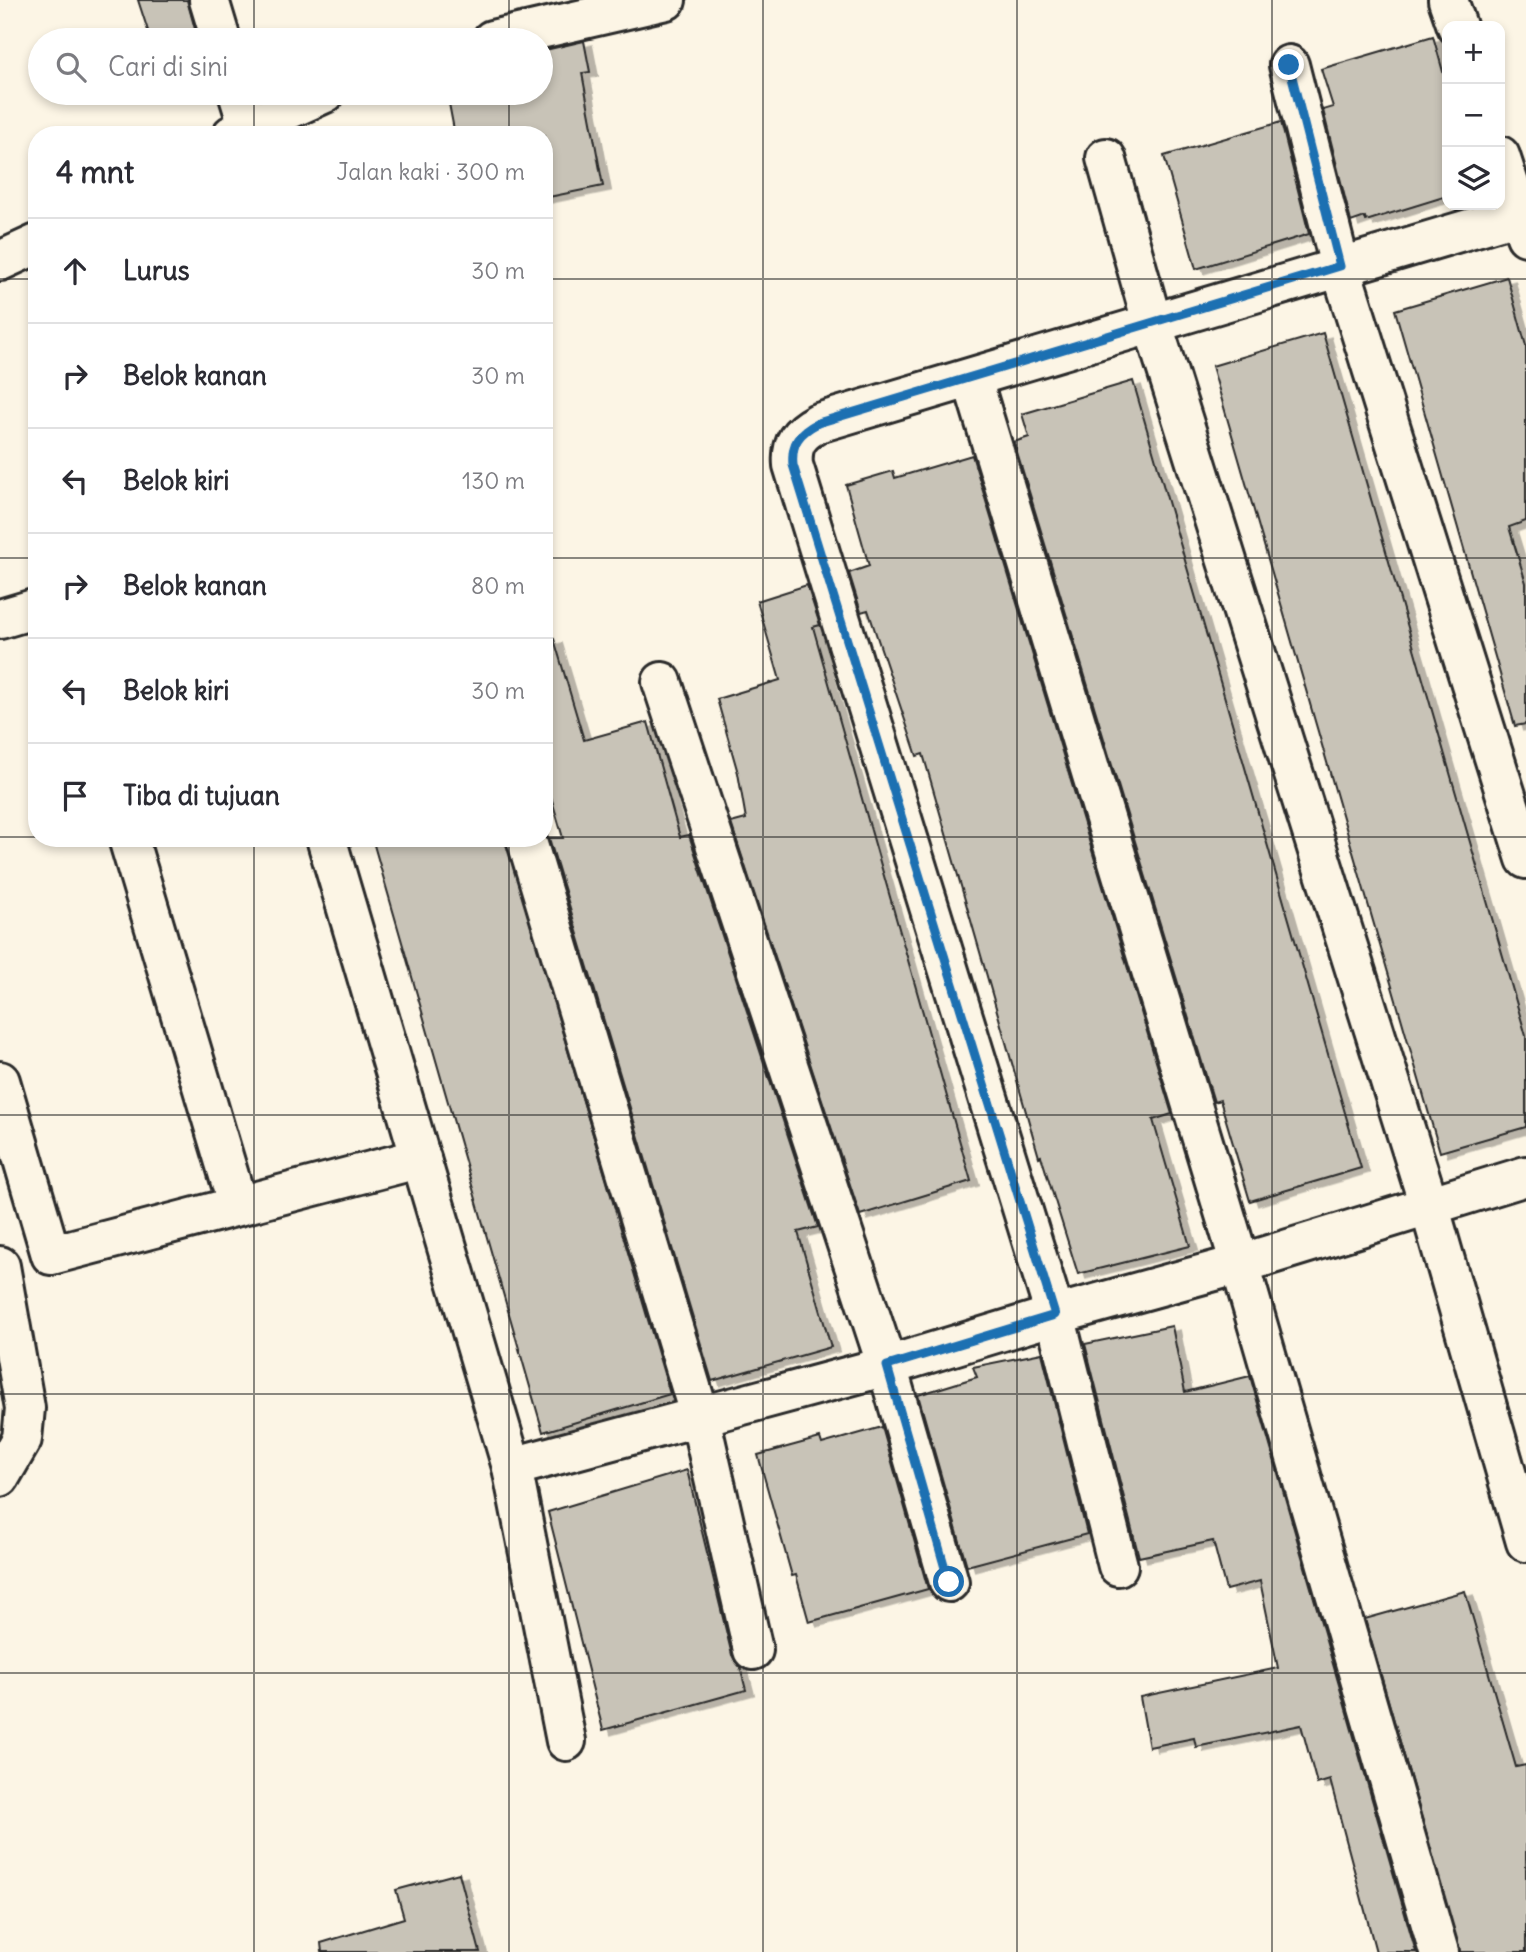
<!DOCTYPE html>
<html lang="id">
<head>
<meta charset="utf-8">
<style>
  :root { --surface:#fff; --page:#f7f7f7; --text:#2b2b33; --muted:#7c7c81; --line:#e1e1e2 }
  body { margin:0; font-family:Delius,sans-serif; background:var(--page); color:var(--text) }
  .controls { position:absolute; right:21px; top:21px; display:grid; overflow:hidden; border-radius:14px; box-shadow:0 4px 10px #0003 }
  .controls button { width:63px; height:63px; display:grid; place-items:center; padding:0; border:0; border-bottom:2px solid var(--line); background:var(--surface); color:var(--text); font:35px sans-serif }
  .stop { position:absolute; width:21px; height:21px; margin:-16px; border:5px solid #1f6fb2; border-radius:50%; background:#fff }
  .stop.end { background:#1f6fb2; border-color:#fff; box-shadow:0 2px 7px #0008 }
  .list { margin:0; padding:0; list-style:none }
  h2 { display:flex; justify-content:space-between; align-items:center; height:91px; margin:0; padding:0 28px; font-size:30px }
  h2 small { font-size:23px; font-weight:400; color:var(--muted) }
  .list li { display:grid; grid-template-columns:46px 1fr auto; gap:21px; align-items:center; box-sizing:border-box; height:105px; padding:0 28px; border-top:2px solid var(--line) }
  .list b { display:block; font-size:26px; white-space:nowrap }
  .list em { font-size:23px; font-style:normal; color:var(--muted) }
  .icon { flex:none; width:38px; height:38px; fill:none; stroke:currentColor; stroke-width:2; stroke-linecap:round; stroke-linejoin:round }
  .map { position:relative; flex:none; width:1526px; height:1952px; overflow:hidden }
  .search { position:absolute; background:var(--surface); box-shadow:0 4px 10px #0003; left:28px; top:28px; width:525px; height:77px; display:flex; align-items:center; gap:18px; box-sizing:border-box; padding:0 24px; border-radius:38px; color:var(--muted); font-size:26px }
  .panel { position:absolute; background:var(--surface); box-shadow:0 4px 10px #0003; left:28px; top:126px; width:525px; height:721px; border-radius:28px }
  .map>svg:first-child { display:block }
</style>
</head>
<body>
<div class="map">
<svg width="1526" height="1952" viewBox="0 0 1526 1952">
  <defs>
    <filter id="shadow"><feDropShadow dx="8" dy="4.5" stdDeviation="0" flood-color="#0004"/></filter>
  </defs>
  <rect width="100%" height="100%" fill="#fcf5e5"/>
  <filter id="ink" filterUnits="userSpaceOnUse"><feTurbulence type="fractalNoise" baseFrequency=".0143" numOctaves="2"/><feDisplacementMap in="SourceGraphic" scale="14" xChannelSelector="R" yChannelSelector="G"/><feConvolveMatrix kernelMatrix="1 2 1 2 8 2 1 2 1" color-interpolation-filters="sRGB"/></filter>
  <g filter="url(#ink)">
    <!-- building -->
    <g fill="#c8c3b7" stroke="#2b2b2b" stroke-width="2" filter="url(#shadow)">
      <polygon points="138,0 187,0 198,40 151,40"/>
      <polygon points="1433,36 1447,86 1447,196 1366,221 1365,217 1351,222 1323,110 1333,107 1321,69"/>
      <polygon points="584,41 590,72 582,73 603,186 544,198 544,135 455,135 447,93 541,93 541,51"/>
      <polygon points="1281,122 1309,234 1196,269 1164,156"/>
      <polygon points="1507,277 1526,346 1526,521 1509,527 1526,583 1526,724 1515,726 1395,310"/>
      <polygon points="1323,333 1526,1036 1526,1127 1440,1152 1212,366"/>
      <polygon points="1133,381 1361,1168 1250,1201 1220,1100 1214,1102 1014,442 1029,437 1022,414"/>
      <polygon points="972,455 1172,1114 1153,1120 1190,1246 1078,1274 1041,1156 1039,1157 923,754 917,756 868,610 861,612 849,573 869,566 846,485 893,471 895,478"/>
      <polygon points="807,585 820,625 813,627 971,1181 860,1215 731,823 746,819 738,773 717,699 780,680 757,601"/>
      <polygon points="554,639 584,740 648,722 680,837 689,835 818,1227 798,1232 831,1347 712,1381 549,838 563,838 544,773 544,641"/>
      <polygon points="372,838 505,838 670,1394 543,1432"/>
      <polygon points="1172,1326 1185,1392 1250,1376 1416,1952 1376,1952 1330,1780 1317,1784 1301,1725 1196,1747 1194,1738 1149,1747 1140,1697 1278,1668 1260,1581 1226,1590 1213,1541 1139,1557 1085,1344"/>
      <polygon points="1042,1353 1087,1534 967,1566 918,1395 977,1377 973,1367"/>
      <polygon points="882,1427 928,1589 809,1622 796,1575 792,1576 758,1455 820,1438 822,1444"/>
      <polygon points="687,1470 732,1655 740,1667 746,1690 603,1730 548,1512"/>
      <polygon points="1465,1591 1516,1767 1526,1765 1526,1952 1460,1952 1365,1619"/>
      <polygon points="459,1873 480,1952 322,1952 321,1943 404,1918 396,1890"/>
    </g>
    <g fill="none" stroke-linecap="round" stroke-linejoin="round">
      <!-- minor casing -->
      <g stroke="#2b2b2b" stroke-width="44">
        <g id="minor">
          <polyline points="209,0 221,40"/>
          <polyline points="1448,0 1457,26"/>
          <polyline points="492,40 666,0"/>
          <polyline points="1289,65 1340,266 1526,859"/>
          <polyline points="238,93 248,125"/>
          <polyline points="232,135 325,93"/>
          <polyline points="1500,156 1526,236"/>
          <polyline points="1106,158 1152,322 1429,1205 1526,1542"/>
          <polyline points="0,261 37,244"/>
          <polyline points="972,379 1240,1264 1439,1952"/>
          <polyline points="0,619 37,608"/>
          <polyline points="662,682 887,1366 949,1582"/>
          <polyline points="128,838 238,1206"/>
          <polyline points="326,838 512,1467 887,1366 1055,1315 1240,1264 1526,1176"/>
          <polyline points="526,838 700,1417 753,1650"/>
          <polyline points="0,1081 51,1255 421,1158"/>
          <polyline points="0,1266 25,1408 22,1439 0,1477"/>
          <polyline points="512,1467 566,1741"/>
          <path d="M1118,1566l-63,-251 -262,-850c-2,-22 6,-32 25,-42l708,-211"/>
        </g>
      </g>
      <!-- minor -->
      <use href="#minor" stroke="#fcf5e5" stroke-width="38"/>
    </g>
  </g>
  <g fill="none" stroke-linecap="round" stroke-linejoin="round" filter="url(#ink)">
    <!-- route -->
    <path stroke="#1f6fb2" stroke-width="9" d="M949,1582l-62,-216 168,-51 -262,-850c-2,-22 6,-32 25,-42l522,-157 -51,-201"/>
  </g>
  <!-- grid -->
  <path fill="none" stroke="#2b2b2b" stroke-width="2" stroke-opacity="0.55" d="M254,0v40M509,0v40M763,0v1952M1017,0v1952M1272,0v1952M254,93v42M509,93v42M0,279h37M544,279h982M0,558h37M544,558h982M0,837h37M544,837h982M254,838v1114M509,838v1114M0,1115h1526M0,1394h1526M0,1673h1526"/>
</svg>
<div class="controls">
<button>+</button>
<button>−</button>
<button><svg class="icon" aria-label="layers" viewBox="0 0 24 24"><path d="M12 4l9 5-9 5-9-5zM3 14l9 5 9-5"/></svg></button>
</div>
<div class="stop" style="left:949px;top:1582px"></div>
<div class="stop end" style="left:1289px;top:65px"></div>
<div class="search"><svg class="icon" aria-label="search" viewBox="0 0 24 24"><circle cx="10" cy="10" r="6"/><path d="M15 15l6 6"/></svg>Cari di sini</div>
<section class="panel">
<h2>4 mnt<small>Jalan kaki · 300 m</small></h2>
<ul class="list">
<li><svg class="icon" aria-label="ahead" viewBox="0 0 24 24"><path d="M12 20V5M6 11l6-6 6 6"/></svg><div><b>Lurus</b></div><em>30 m</em></li>
<li><svg class="icon" aria-label="right" viewBox="0 0 24 24"><path d="M7 20v-9h11M14 6l5 5-5 5"/></svg><div><b>Belok kanan</b></div><em>30 m</em></li>
<li><svg class="icon" aria-label="left" viewBox="0 0 24 24"><path d="M17 20v-9H6M10 6l-5 5 5 5"/></svg><div><b>Belok kiri</b></div><em>130 m</em></li>
<li><svg class="icon" aria-label="right" viewBox="0 0 24 24"><path d="M7 20v-9h11M14 6l5 5-5 5"/></svg><div><b>Belok kanan</b></div><em>80 m</em></li>
<li><svg class="icon" aria-label="left" viewBox="0 0 24 24"><path d="M17 20v-9H6M10 6l-5 5 5 5"/></svg><div><b>Belok kiri</b></div><em>30 m</em></li>
<li><svg class="icon" aria-label="arrive" viewBox="0 0 24 24"><path d="M6 21V4h12l-3 4 3 4H6"/></svg><div><b>Tiba di tujuan</b></div></li>
</ul>
</section>
</div>
</body>
</html>
